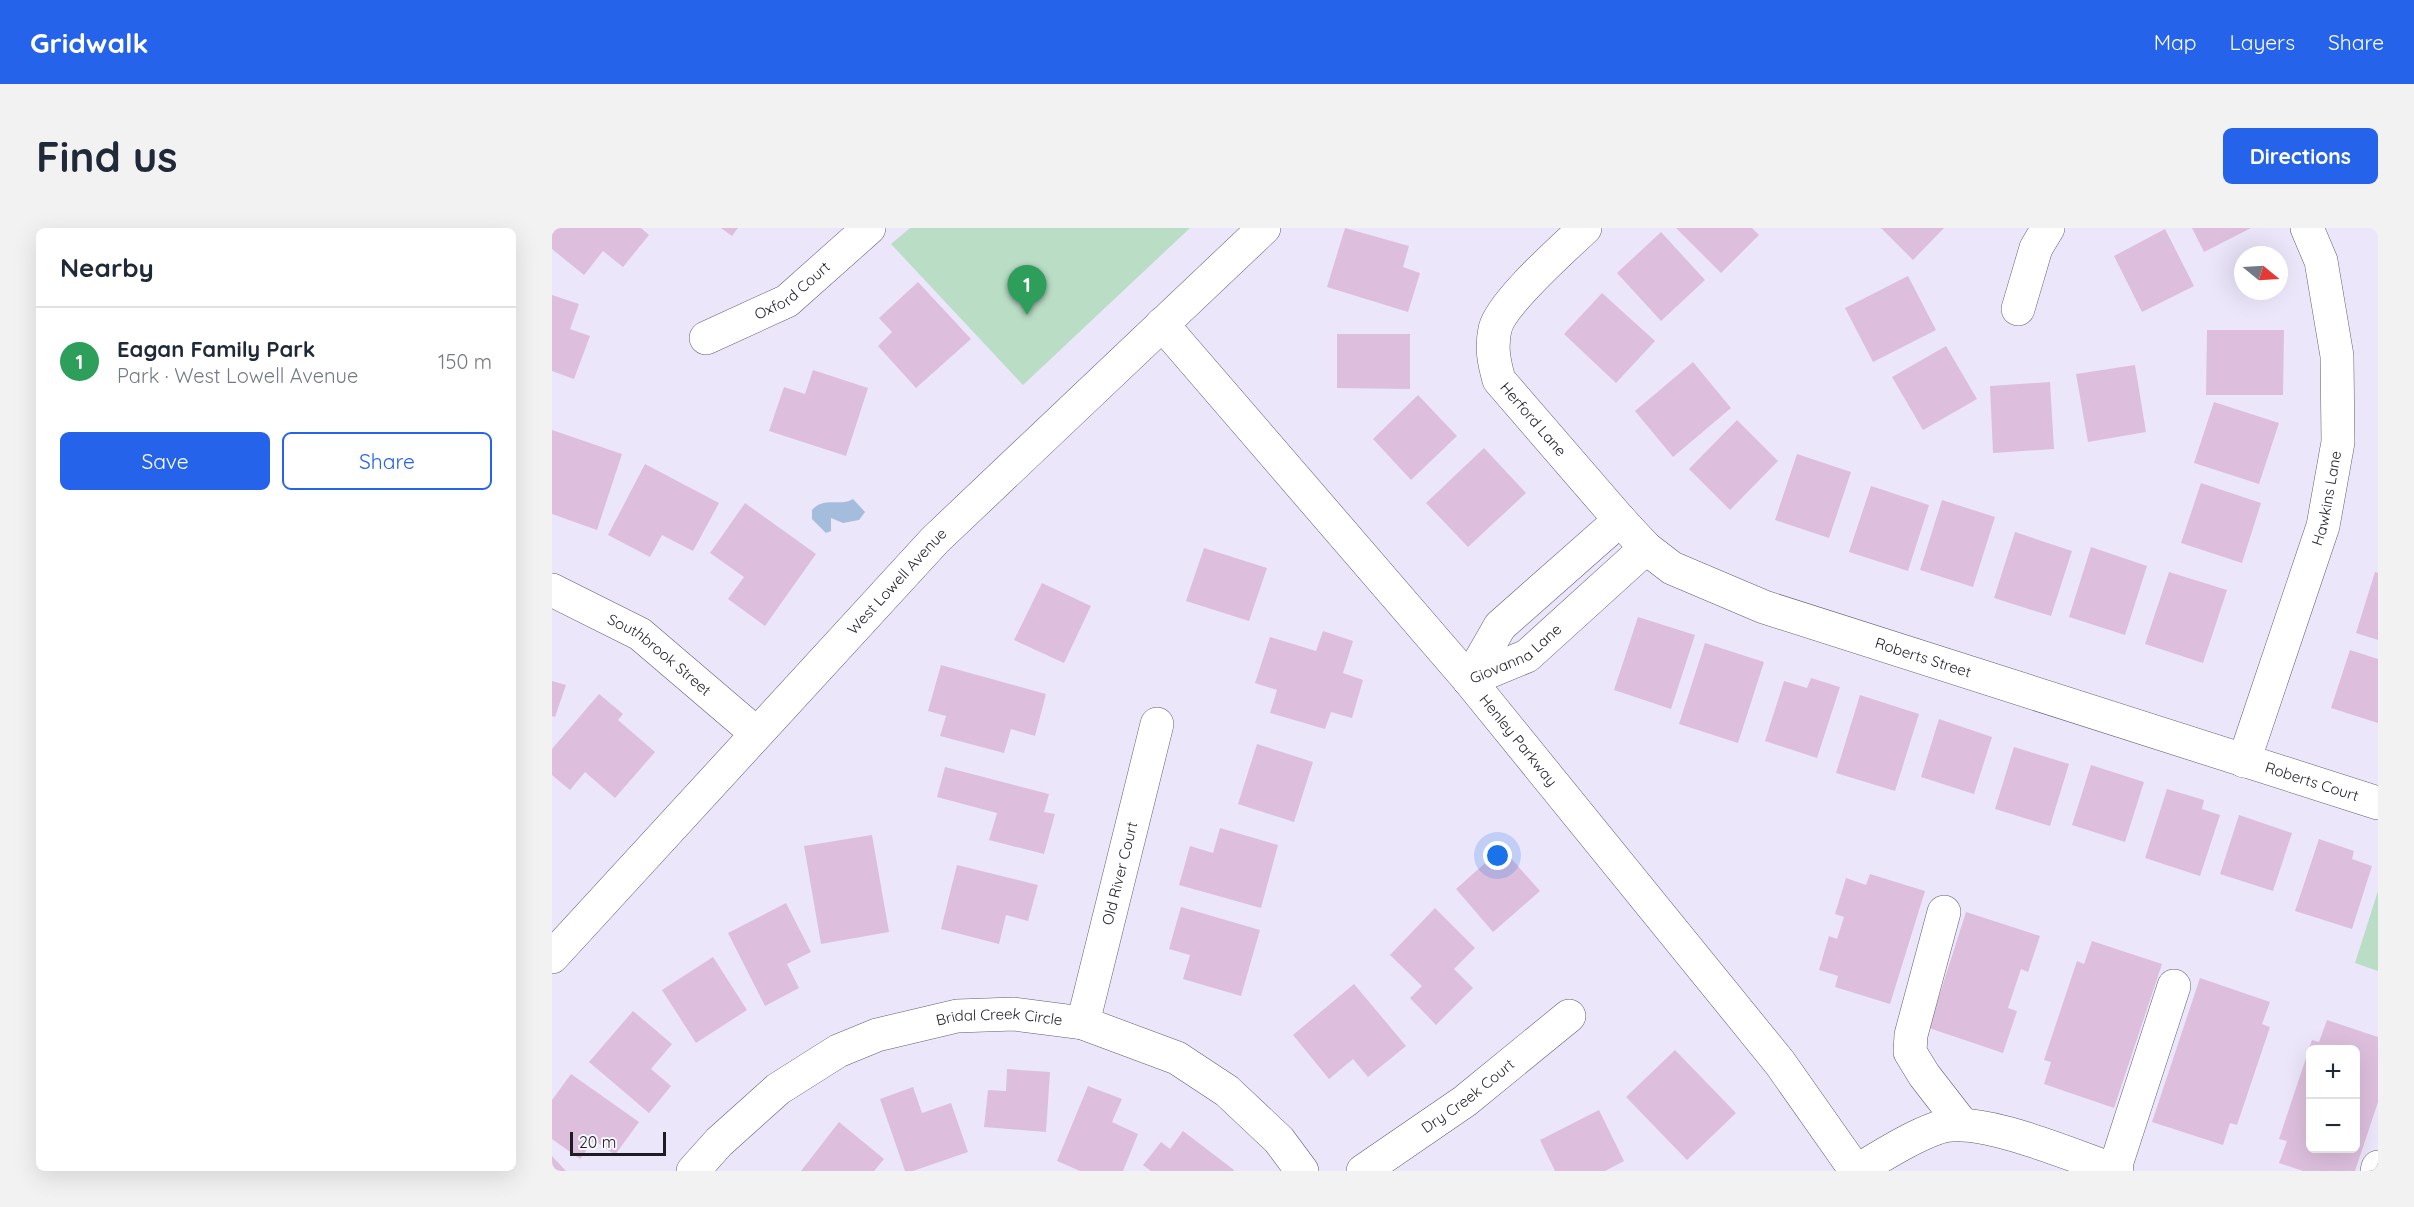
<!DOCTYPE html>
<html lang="en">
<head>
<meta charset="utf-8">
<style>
  :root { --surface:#fff; --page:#f2f2f3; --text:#1f2937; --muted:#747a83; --line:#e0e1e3; --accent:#2563eb }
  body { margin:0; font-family:Quicksand,sans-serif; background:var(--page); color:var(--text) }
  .controls { position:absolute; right:18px; bottom:18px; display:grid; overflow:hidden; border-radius:9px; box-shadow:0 6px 24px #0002 }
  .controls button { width:54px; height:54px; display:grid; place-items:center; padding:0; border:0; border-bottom:2px solid var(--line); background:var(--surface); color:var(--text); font:30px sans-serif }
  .compass { position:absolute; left:1682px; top:18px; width:54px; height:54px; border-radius:50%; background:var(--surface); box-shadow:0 6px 24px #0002; rotate:108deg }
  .scale { position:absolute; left:18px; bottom:15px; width:96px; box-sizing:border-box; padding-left:6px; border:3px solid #1f1d24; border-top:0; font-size:16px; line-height:21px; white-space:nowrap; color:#1f1d24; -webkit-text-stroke:4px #f8f6fe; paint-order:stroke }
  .you { position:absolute; left:946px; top:628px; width:21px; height:21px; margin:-15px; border:4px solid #fff; border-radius:50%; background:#1a73e8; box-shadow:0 0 0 9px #1a73e833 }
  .badge { display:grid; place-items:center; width:39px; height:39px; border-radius:50%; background:var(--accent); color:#fff; font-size:20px; font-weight:700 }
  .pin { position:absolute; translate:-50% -50px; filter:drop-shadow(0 2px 3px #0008) }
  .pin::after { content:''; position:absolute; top:32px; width:21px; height:18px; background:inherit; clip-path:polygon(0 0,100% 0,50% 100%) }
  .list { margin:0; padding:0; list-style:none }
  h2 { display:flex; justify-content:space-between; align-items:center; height:78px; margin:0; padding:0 24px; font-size:26px }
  h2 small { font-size:20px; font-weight:400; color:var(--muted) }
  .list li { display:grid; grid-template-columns:39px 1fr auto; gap:18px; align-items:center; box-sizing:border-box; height:108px; padding:0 24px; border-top:2px solid var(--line) }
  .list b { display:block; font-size:22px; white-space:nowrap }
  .list p { margin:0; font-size:20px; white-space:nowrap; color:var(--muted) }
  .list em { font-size:20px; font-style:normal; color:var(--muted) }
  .actions { display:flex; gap:12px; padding:18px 24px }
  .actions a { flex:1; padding:14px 0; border:2px solid var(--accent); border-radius:9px; text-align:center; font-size:21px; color:var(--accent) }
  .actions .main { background:var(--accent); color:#fff }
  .map { position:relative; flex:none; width:1826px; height:943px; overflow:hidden; border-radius:9px }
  header { display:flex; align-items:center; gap:36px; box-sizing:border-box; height:84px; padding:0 30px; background:var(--accent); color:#fff }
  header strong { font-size:28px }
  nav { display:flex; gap:33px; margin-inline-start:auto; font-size:21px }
  .intro { display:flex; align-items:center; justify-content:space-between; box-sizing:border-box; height:144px; padding:0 36px }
  h1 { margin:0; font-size:42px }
  .button { padding:15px 27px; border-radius:9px; background:var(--accent); color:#fff; font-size:21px; font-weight:700 }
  main { display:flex; gap:36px; padding:0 36px }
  aside { flex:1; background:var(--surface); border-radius:9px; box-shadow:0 6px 24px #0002 }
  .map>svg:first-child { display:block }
</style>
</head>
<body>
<header>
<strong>Gridwalk</strong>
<nav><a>Map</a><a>Layers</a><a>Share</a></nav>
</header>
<div class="intro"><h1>Find us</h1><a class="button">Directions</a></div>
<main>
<aside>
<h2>Nearby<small></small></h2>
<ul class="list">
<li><span class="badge" style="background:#2e9e5b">1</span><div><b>Eagan Family Park</b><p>Park · West Lowell Avenue</p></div><em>150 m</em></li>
</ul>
<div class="actions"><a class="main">Save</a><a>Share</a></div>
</aside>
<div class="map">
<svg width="1826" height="943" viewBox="0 0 1826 943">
  <rect width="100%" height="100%" fill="#ece6fb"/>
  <!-- green -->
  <g fill="#baddc6">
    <polygon points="358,0 638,0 471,157 339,16"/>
    <polygon points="1826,663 1826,743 1803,735"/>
  </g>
  <!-- water -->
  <path fill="#a5bddd" d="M301,271l12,13 -6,8 -16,3 -12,-5v13l-5,2 -14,-14v-9c12,-14 29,-3 41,-11z"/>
  <!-- building -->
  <g fill="#ddbfdd" fill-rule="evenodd">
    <polygon points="0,0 89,0 97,7 71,39 51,23 32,47 0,21"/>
    <polygon points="169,0 186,0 180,8"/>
    <polygon points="793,0 857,18 851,39 868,45 856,84 775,59"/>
    <polygon points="1124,0 1200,0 1207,7 1169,45"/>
    <polygon points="1329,0 1392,0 1361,32"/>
    <polygon points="1640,0 1699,0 1652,24"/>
    <polygon points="1613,1 1642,58 1590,84 1562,28"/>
    <polygon points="1109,4 1153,52 1109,93 1065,45"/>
    <polygon points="1356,48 1384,102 1321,134 1293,80"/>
    <polygon points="366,54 419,111 364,160 326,118 340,104 327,90"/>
    <polygon points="1050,65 1103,113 1064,155 1012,106"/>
    <polygon points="0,67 27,76 18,101 38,108 22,151 0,143"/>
    <polygon points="1655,102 1732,102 1731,167 1654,167"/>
    <polygon points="785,106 858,106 858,161 785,160"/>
    <polygon points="1394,118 1425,171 1371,202 1340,149"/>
    <polygon points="1141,134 1179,180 1121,229 1083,183"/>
    <polygon points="1583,137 1594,204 1536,214 1524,146"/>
    <polygon points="261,142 316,160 294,228 217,203 232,159 253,166"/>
    <polygon points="1498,154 1502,221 1441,225 1438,158"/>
    <polygon points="866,167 905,208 859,252 821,211"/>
    <polygon points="1662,174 1727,195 1707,256 1642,235"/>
    <polygon points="1185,192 1226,233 1178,282 1137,241"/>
    <polygon points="0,202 70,226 45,302 0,286"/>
    <polygon points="932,220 974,265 916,319 874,275"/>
    <polygon points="1245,226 1299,244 1277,310 1223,292"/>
    <polygon points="93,236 167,275 141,323 110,307 98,329 56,307"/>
    <polygon points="1649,255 1709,275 1690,335 1629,315"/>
    <polygon points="1319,258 1377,277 1356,343 1297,324"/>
    <polygon points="1390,272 1443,289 1421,359 1368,342"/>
    <polygon points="193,275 264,326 213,398 176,371 192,349 158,325"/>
    <polygon points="1463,304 1520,323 1499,388 1442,370"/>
    <polygon points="1539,319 1595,338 1573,407 1517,389"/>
    <polygon points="652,320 715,340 697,393 634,373"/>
    <polygon points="1617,344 1675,362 1651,435 1593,416"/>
    <polygon points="1823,344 1826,345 1826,412 1804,405"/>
    <polygon points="490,355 539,378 512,435 462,412"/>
    <polygon points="1086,389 1143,407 1119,481 1062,462"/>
    <polygon points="771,403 801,413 791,445 811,452 800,490 779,484 773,501 718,485 725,462 703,455 718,409 764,423"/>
    <polygon points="1153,415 1212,434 1186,515 1127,496"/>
    <polygon points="1798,422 1826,431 1826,495 1779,480"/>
    <polygon points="389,437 494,466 483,508 459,501 452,525 388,508 394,488 376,483"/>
    <polygon points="1259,450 1288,459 1265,530 1213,513 1232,453 1255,460"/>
    <polygon points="0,453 14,457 3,489 0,488"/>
    <polygon points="47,466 71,486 66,492 103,524 63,570 33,544 18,562 0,547 0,521"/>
    <polygon points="1308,467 1367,486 1343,563 1284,545"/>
    <polygon points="1387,491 1440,509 1422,566 1369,549"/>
    <polygon points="705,516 761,534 742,594 686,576"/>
    <polygon points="1462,519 1517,536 1498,598 1443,581"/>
    <polygon points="1539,537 1592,554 1573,614 1520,597"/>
    <polygon points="393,539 497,566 492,584 503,586 492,626 437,612 445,585 385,569"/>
    <polygon points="1615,561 1652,572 1650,581 1668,587 1648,648 1593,630"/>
    <polygon points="1687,587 1740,605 1721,663 1668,646"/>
    <polygon points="668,600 726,617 709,680 627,657 638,618 661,625"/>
    <polygon points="320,607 337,704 269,716 252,618"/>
    <polygon points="1767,611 1802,623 1800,631 1820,638 1800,701 1743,683"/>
    <polygon points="950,620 988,663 941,704 904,661"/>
    <polygon points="405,637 486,657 476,693 454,687 447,716 389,701"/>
    <polygon points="1318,646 1373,663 1338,776 1283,759 1286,748 1267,742 1277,708 1285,711 1292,689 1283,686 1294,650 1314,657"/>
    <polygon points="234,675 259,724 235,736 247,760 213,778 176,705"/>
    <polygon points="629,679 708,702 689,768 631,751 638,727 617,721"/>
    <polygon points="883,680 923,720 902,741 921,760 884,797 858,770 870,758 838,727"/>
    <polygon points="1414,684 1488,708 1476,744 1469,741 1456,780 1465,783 1451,825 1377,800"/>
    <polygon points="1540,713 1610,736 1562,880 1492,856 1499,834 1492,832 1525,733 1532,736"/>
    <polygon points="161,729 195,782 144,815 110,762"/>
    <polygon points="1648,750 1718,774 1710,796 1718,799 1685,897 1678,895 1671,917 1600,894"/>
    <polygon points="802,756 854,818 816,849 801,831 777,851 741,807"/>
    <polygon points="81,783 120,816 99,841 119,858 97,885 37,834"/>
    <path d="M1775,792l51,17v65l-23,69h-52l-24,-8 8,-22 -8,-2 33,-99 7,2zM1758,822h46v98h-46z"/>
    <polygon points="1123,822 1184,885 1135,932 1074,869"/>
    <polygon points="455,841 498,844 494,904 432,899 436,862 454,863"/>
    <polygon points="19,846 87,894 63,927 42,912 28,931 0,911 0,872"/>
    <polygon points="536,858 570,871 560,894 586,906 571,943 528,943 505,933"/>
    <polygon points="361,859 370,885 399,875 416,924 361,943 353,943 328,871"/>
    <polygon points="1047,882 1072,933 1053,943 1003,943 988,912"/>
    <polygon points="287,894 332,931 322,943 249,943"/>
    <polygon points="631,903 682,942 681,943 599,943 591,937 609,914 618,921"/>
    <polygon points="0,928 14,943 0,943"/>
  </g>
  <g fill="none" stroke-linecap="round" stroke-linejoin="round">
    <!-- street casing -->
    <g stroke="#625d6f" stroke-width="34">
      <g id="street">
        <path id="s1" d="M1033,0c-21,20 -84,75 -90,101 -4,19 -1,33 4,51l121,140 26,28 26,20 92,39 614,196"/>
        <polyline points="1466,81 1484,20 1496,0"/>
        <path id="s2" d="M610,96l307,356 311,383 76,108"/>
        <path id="s3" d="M154,110l81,-37 82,-73"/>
        <path id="s4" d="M0,362l88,44 116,99"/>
        <path id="s5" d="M917,452l58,-24 119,-108"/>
        <polyline points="917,452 948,398 1068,292"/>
        <path id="s6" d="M1692,533l79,-235 15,-84 -1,-86 -16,-95 -14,-33"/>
        <polyline points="1392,684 1359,807 1358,824 1372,847 1410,896"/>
        <path id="s7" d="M531,795l74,-299"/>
        <path id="s8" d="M141,943l26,-29 59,-53 60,-38 39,-16 80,-19 57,-2 69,9 94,35 50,33 52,49 23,31"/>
        <path id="s9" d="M811,943l102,-70 104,-85"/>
        <path d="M1304,943c26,-15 53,-33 81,-43 39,-15 139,29 180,43"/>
        <polyline points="1562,943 1622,758"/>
        <polyline points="1825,943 1826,939"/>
      </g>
    </g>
    <!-- secondary casing -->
    <g stroke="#625d6f" stroke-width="34">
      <g id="secondary">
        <path id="s10" d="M0,729l383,-417 329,-312"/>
      </g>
    </g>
    <!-- street -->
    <use href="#street" stroke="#fff" stroke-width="33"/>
    <!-- secondary -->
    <use href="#secondary" stroke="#fff" stroke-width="33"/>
  </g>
  <g text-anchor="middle" stroke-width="6" stroke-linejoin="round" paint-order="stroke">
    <!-- street labels -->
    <g font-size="15" fill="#1f1d24" stroke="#f8f6fe">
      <text dy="5" stroke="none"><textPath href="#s3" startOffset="99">Oxford Court</textPath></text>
      <text dy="5" stroke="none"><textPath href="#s1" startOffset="240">Herford Lane</textPath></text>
      <text dy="5" stroke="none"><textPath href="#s6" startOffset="276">Hawkins Lane</textPath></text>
      <text dy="5" stroke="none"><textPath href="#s10" startOffset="510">West Lowell Avenue</textPath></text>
      <text dy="5" stroke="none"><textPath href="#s5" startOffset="54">Giovanna Lane</textPath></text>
      <text dy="5" stroke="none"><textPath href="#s4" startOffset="126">Southbrook Street</textPath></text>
      <text dy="5" stroke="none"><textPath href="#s1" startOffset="711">Roberts Street</textPath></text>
      <text dy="5" stroke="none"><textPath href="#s2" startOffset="548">Henley Parkway</textPath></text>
      <text dy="5" stroke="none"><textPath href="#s1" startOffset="1119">Roberts Court</textPath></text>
      <text dy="5" stroke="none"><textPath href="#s7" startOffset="154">Old River Court</textPath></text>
      <text dy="5" stroke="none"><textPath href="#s8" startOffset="356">Bridal Creek Circle</textPath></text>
      <text dy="5" stroke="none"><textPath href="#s9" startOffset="129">Dry Creek Court</textPath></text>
    </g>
  </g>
</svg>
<div class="controls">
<button>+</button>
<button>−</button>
</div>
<svg class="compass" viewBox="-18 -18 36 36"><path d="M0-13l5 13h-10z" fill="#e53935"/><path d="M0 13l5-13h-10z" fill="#747a83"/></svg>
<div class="scale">20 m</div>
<div class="you"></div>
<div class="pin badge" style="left:475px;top:87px;background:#2e9e5b">1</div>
</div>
</main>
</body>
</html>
